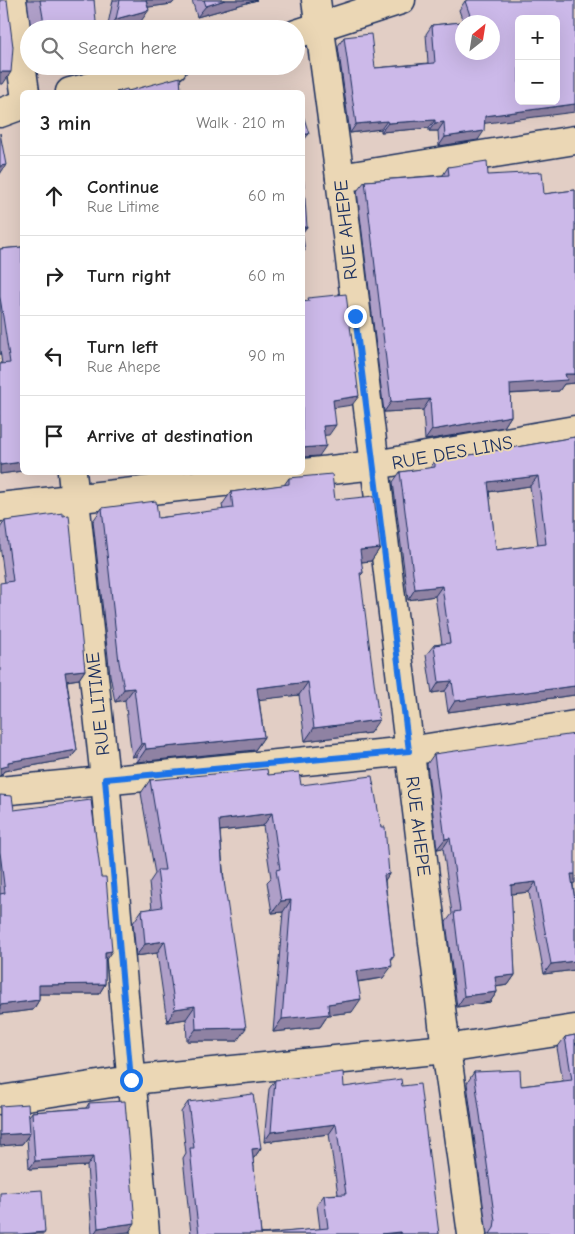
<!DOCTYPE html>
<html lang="en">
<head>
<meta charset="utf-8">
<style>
  :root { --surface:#fff; --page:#f2f2f2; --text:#222; --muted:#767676; --line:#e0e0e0 }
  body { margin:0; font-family:"Comic Neue",sans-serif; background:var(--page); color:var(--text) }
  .controls { position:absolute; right:15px; top:15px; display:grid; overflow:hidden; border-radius:8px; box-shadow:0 5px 20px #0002 }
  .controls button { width:45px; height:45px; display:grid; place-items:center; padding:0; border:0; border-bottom:1px solid var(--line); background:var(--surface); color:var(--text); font:25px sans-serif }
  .compass { position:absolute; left:455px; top:15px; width:45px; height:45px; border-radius:50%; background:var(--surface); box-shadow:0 5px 20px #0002; rotate:30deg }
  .stop { position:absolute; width:15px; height:15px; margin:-11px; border:4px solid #1a73e8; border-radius:50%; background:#fff }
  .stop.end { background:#1a73e8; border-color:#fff; box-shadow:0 1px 5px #0008 }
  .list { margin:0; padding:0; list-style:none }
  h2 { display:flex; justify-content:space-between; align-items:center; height:65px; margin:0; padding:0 20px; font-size:21px }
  h2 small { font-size:16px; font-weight:400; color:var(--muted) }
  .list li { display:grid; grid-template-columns:32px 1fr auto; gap:15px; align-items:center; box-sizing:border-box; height:80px; padding:0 20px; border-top:1px solid var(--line) }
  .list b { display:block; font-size:19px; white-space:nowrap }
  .list p { margin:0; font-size:16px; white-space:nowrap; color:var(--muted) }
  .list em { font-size:16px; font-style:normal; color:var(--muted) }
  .icon { flex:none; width:28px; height:28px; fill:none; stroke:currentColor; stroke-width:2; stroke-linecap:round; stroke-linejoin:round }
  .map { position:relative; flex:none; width:575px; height:1234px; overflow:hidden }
  .search { position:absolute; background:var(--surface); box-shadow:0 5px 20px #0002; left:20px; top:20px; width:285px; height:55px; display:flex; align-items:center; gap:12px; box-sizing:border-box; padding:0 18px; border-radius:28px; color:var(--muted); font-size:19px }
  .panel { position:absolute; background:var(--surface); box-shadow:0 5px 20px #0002; left:20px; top:90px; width:285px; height:385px; border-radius:8px }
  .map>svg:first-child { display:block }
</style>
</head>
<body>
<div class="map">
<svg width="575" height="1234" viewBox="0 0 575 1234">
  <rect width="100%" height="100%" fill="#e2cec5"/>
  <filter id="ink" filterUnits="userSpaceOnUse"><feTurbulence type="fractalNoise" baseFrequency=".02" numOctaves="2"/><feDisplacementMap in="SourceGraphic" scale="10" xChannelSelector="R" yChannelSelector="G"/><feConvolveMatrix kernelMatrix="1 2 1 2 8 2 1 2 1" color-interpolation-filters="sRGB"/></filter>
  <g filter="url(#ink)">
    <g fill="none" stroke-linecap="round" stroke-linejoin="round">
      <!-- minor casing -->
      <g stroke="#1b2f5e" stroke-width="31">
        <g id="minor">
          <polyline points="12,0 25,92"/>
          <polyline points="316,0 340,178 446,1049 472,1234"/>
          <polyline points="340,178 575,140"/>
          <polyline points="72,472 105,779 145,1234"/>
          <polyline points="0,507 375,465 575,430"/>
          <polyline points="0,791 409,751 575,725"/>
          <polyline points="0,1100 131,1080 446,1049 575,1029"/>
        </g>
      </g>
      <!-- tertiary casing -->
      <g stroke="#1b2f5e" stroke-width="31">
        <g id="tertiary">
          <polyline points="296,34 401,0"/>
          <polyline points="70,92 173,66"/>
          <polyline points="0,113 22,105"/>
        </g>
      </g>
      <!-- minor -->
      <use href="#minor" stroke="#ebd7b5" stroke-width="28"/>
      <!-- tertiary -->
      <use href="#tertiary" stroke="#ebd7b5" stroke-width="28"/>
    </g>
    <!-- wall -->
    <g fill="#af9fc8" stroke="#1b2f5e" fill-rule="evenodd">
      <polygon points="27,0 94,0 91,29 31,29"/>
      <polygon points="113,0 175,0 172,4 148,7 139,24 121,29 107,29"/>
      <polygon points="192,0 257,0 197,17"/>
      <polygon points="575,0 484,124 478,140 439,146 438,131 429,131 429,128 381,132 381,129 350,133 338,46 344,37 375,68 428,63 426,34 432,25 463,22 459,10 465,1"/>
      <polygon points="448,167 488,175 544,194 575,190 575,383 564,384 559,391 510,394 511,416 504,427 425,440 423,410 384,412 357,191 365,181 443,175"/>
      <polygon points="22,247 22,471 0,474 0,364 2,364 0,350 0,249"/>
      <path d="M575,437v258l-127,17 -3,-21 -13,2 -6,-38 8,-10 8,-1 -7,-48 -27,4 -15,-118 7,-10 30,-4 5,-7zM530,486l8,59 -42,5 -7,-58z"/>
      <polygon points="289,478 335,500 380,548 371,561 361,562 363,573 360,576 370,733 305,741 299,695 259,699 264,737 255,750 137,762 136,756 132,757 125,700 115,702 110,675 93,521 102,508 158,518 223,510 222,505 231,492 284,485"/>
      <polygon points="5,521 85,670 79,679 67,681 77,750 70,759 4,771 1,775 5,583 0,545 0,528"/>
      <polygon points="434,754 573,883 575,901 575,970 544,974 529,892 511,894 515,975 508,985 496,987 497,992 490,1002 457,1007 446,922 452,914 443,848 437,849 427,764"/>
      <polygon points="268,775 301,785 381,827 389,874 385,880 394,956 391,960 383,978 358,982 352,1012 328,1015 320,1027 273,1032 283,912 272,913 267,882 271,878 263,826 220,831 237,1041 187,1041 186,1019 167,1022 157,953 136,956 133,923 142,910 152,909 149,883 155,874 141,793 150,780"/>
      <polygon points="0,795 14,810 105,961 105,984 99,994 39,994 39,1000 33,1010 0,1014"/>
      <polygon points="575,1035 575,1234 487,1234 467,1083 474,1072 521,1086 563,1081 557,1048 565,1037"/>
      <polygon points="275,1080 344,1087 402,1086 439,1234 191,1234 183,1158 186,1153 181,1112 188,1102 261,1148 254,1158 253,1158 261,1234 320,1229 317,1205 324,1195 338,1194 329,1134 264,1142 269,1089"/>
      <polygon points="89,1103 129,1232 113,1234 92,1234 87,1166 29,1169 27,1137 22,1144 0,1146 0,1106 29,1116 32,1112 86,1108"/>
    </g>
    <!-- shaded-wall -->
    <g fill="#8f82a3" stroke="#1b2f5e">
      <polygon points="141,0 175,0 172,4 134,9"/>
      <polygon points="225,0 257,0 197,17 206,6"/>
      <polygon points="149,10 139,24 121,29 109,29 116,19"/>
      <polygon points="96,22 91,29 71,29"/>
      <polygon points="0,72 11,72 3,84 0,84"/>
      <polygon points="575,104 575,112 479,124 485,116"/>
      <polygon points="435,120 429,128 381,132 388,123"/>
      <polygon points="387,121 381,129 350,133 356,124"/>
      <polygon points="444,122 438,131 429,131 435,123"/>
      <polygon points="484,131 478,140 439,146 445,137"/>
      <polygon points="302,134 309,134 302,142"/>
      <polygon points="6,165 0,174 0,166"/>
      <polygon points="302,227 307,227 302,233"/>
      <polygon points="565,374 575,374 575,383 564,384 559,391 503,394 510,384"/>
      <polygon points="359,396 352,405 326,409 333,400"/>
      <polygon points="430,399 423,410 384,412 391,402"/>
      <polygon points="511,416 504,427 425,440 432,430"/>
      <polygon points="336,425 329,435 316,436 323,426"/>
      <polygon points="326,446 319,456 302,457 302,448"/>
      <polygon points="22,462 22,471 0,474 0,465"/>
      <polygon points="538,476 530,486 480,493 488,482"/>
      <polygon points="380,548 371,561 351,563 360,550"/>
      <polygon points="442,586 435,596 408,600 415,589"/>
      <polygon points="85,670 79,679 59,682 65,672"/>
      <polygon points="452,681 445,691 432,693 439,682"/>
      <polygon points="308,682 299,695 248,701 257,688"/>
      <polygon points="575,686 575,695 448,712 455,701"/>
      <polygon points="134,688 125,700 115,702 124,689"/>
      <polygon points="379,720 370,733 305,741 314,728"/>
      <polygon points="264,737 255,750 137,762 146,749"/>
      <polygon points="145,743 136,756 132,757 141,744"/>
      <polygon points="77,750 70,759 4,771 1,775 0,776 0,768 8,762"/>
      <polygon points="272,813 263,826 210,832 219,820"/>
      <polygon points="450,838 443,848 437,849 445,839"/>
      <polygon points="389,874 381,887 384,875"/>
      <polygon points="571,874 575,874 575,883 564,885"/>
      <polygon points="536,882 529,892 503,895 511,885"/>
      <polygon points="291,900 283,912 272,913 281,901"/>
      <polygon points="165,941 157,953 136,956 145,944"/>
      <polygon points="112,951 105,961 105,952"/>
      <polygon points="394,956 387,967 392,966 383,978 347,983 356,971 391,957"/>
      <polygon points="575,961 575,970 544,974 551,964"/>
      <polygon points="515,975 508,985 488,988 495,977"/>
      <polygon points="105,984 99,994 32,994 39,985"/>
      <polygon points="497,992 490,1002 457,1007 464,996"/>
      <polygon points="361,999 352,1012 328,1015 320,1027 273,1032 282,1019 328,1004"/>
      <polygon points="39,1000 33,1010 0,1014 0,1005"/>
      <polygon points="195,1006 186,1019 167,1022 175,1009"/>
      <polygon points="246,1028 237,1041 187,1041 196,1029"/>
      <polygon points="336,1124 329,1134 264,1142 271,1132"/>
      <polygon points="30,1133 22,1144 0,1146 0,1135"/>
      <polygon points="261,1148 254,1158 245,1159 252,1149"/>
      <polygon points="93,1157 87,1166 29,1169 35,1161"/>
      <polygon points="135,1223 129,1232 113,1234 94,1234 98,1228"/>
      <polygon points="45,1232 44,1234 22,1234"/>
      <polygon points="401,1232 400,1234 380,1234"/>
    </g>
    <!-- building -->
    <g fill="#ccb9e9" stroke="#1b2f5e" fill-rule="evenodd">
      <polygon points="0,0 7,0 13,47 11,72 0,72"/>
      <polygon points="40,0 94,0 96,22 71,29 45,29"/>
      <polygon points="120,0 146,0 149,10 116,19"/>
      <polygon points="204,0 225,0 206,6"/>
      <path d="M469,0h106v104l-90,12 -1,15 -39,6 -1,-15 -9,1v-3l-47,3 -1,-2 -31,3 -12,-87 27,-3 4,34 60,-5 -3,-38 40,-4 -7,-20zM519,19h37v82h-37zM462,22h30v30h-30z"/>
      <polygon points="180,77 181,92 116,92 127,89 128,91"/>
      <polygon points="302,112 309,134 302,134"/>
      <polygon points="0,133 6,165 0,166"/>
      <polygon points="302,159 307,227 302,227"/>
      <polygon points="487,161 488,175 542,172 544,194 575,190 575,374 565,374 567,380 510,384 511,416 432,430 430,399 391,402 365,181 449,175 448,167"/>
      <polygon points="302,230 305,251 302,251"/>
      <polygon points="22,247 22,462 0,465 0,364 10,363 0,297 0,249"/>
      <polygon points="346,294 359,396 333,400 336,425 323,426 326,446 302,448 302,302 309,301 308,298"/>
      <path d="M575,437v249l-120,15 -3,-20 -13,1 -5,-37 16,-2 -8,-57 -27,3 -15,-117 35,-5v-6zM538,476l8,68 -50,6 -8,-68z"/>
      <polygon points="332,474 335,500 374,496 380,548 360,550 363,573 360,573 379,720 314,728 308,682 257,688 264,737 146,749 145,743 141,744 134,688 124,689 119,662 102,508 156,501 158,518 233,508 231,492 289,484 289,478"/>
      <polygon points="63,513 63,516 69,515 85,670 65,672 77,750 8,762 8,766 0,768 0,583 13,581 5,521"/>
      <polygon points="575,734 575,874 571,874 575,901 575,961 551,964 536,882 511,885 515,975 495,977 497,992 464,996 454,912 460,911 450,838 445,839 434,754"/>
      <polygon points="267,769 268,775 299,772 301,785 372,776 381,827 385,827 389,874 384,875 394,956 391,957 392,966 356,971 361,999 328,1004 329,1014 282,1019 291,900 281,901 276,870 280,869 272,813 219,820 223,874 246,1028 196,1029 195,1006 175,1009 165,941 145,944 142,910 162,907 157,870 165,870 150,780"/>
      <polygon points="0,795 12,796 14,810 91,800 101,877 106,877 112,951 105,952 105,984 39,985 39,1000 0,1005 0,894 5,893 0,852"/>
      <polygon points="575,1035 575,1234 490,1234 494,1228 495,1221 474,1072 520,1070 521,1086 572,1080 565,1037"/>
      <polygon points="343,1072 344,1087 401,1079 402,1086 420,1084 439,1234 402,1234 401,1232 380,1234 199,1234 196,1210 190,1148 194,1148 188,1102 253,1094 261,1148 252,1149 261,1234 328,1228 324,1195 346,1194 336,1124 271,1132 275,1080"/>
      <polygon points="125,1101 135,1223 98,1228 93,1157 35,1161 32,1112 89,1108 89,1103"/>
      <polygon points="28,1104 30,1133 0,1135 0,1106"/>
      <polygon points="42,1190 45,1232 22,1234 0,1234 0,1193"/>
    </g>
  </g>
  <g fill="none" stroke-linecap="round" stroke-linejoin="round" filter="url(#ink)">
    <!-- route -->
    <polyline stroke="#1a73e8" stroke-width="6" points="131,1080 105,779 409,751 355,316"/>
  </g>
  <g text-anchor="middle" stroke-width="4" stroke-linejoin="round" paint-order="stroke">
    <!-- street labels -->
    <g font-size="19" fill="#1b2f5e" stroke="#ebd7b5">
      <text transform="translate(345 230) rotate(-96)" y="7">RUE AHEPE</text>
      <text transform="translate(452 452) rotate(-10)" y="7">RUE DES LINS</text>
      <text transform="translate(97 704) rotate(-96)" y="7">RUE LITIME</text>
      <text transform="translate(419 826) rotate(83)" y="7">RUE AHEPE</text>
    </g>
  </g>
</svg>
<div class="controls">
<button>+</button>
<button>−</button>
</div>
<svg class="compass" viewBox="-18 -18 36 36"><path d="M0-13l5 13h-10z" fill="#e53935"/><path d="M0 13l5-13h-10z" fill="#767676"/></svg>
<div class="stop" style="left:131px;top:1080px"></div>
<div class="stop end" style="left:355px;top:316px"></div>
<div class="search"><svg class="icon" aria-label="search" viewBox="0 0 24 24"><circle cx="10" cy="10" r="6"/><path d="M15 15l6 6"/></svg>Search here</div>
<section class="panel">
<h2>3 min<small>Walk · 210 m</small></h2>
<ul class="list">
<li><svg class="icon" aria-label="ahead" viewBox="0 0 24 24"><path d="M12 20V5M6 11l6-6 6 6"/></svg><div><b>Continue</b><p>Rue Litime</p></div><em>60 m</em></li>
<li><svg class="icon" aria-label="right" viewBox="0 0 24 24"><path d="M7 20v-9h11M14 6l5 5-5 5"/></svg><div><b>Turn right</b></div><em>60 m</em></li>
<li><svg class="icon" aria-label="left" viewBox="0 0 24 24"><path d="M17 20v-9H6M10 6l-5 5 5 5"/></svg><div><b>Turn left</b><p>Rue Ahepe</p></div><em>90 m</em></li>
<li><svg class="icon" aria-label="arrive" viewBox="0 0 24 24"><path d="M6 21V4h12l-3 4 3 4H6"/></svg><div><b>Arrive at destination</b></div></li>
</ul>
</section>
</div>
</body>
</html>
